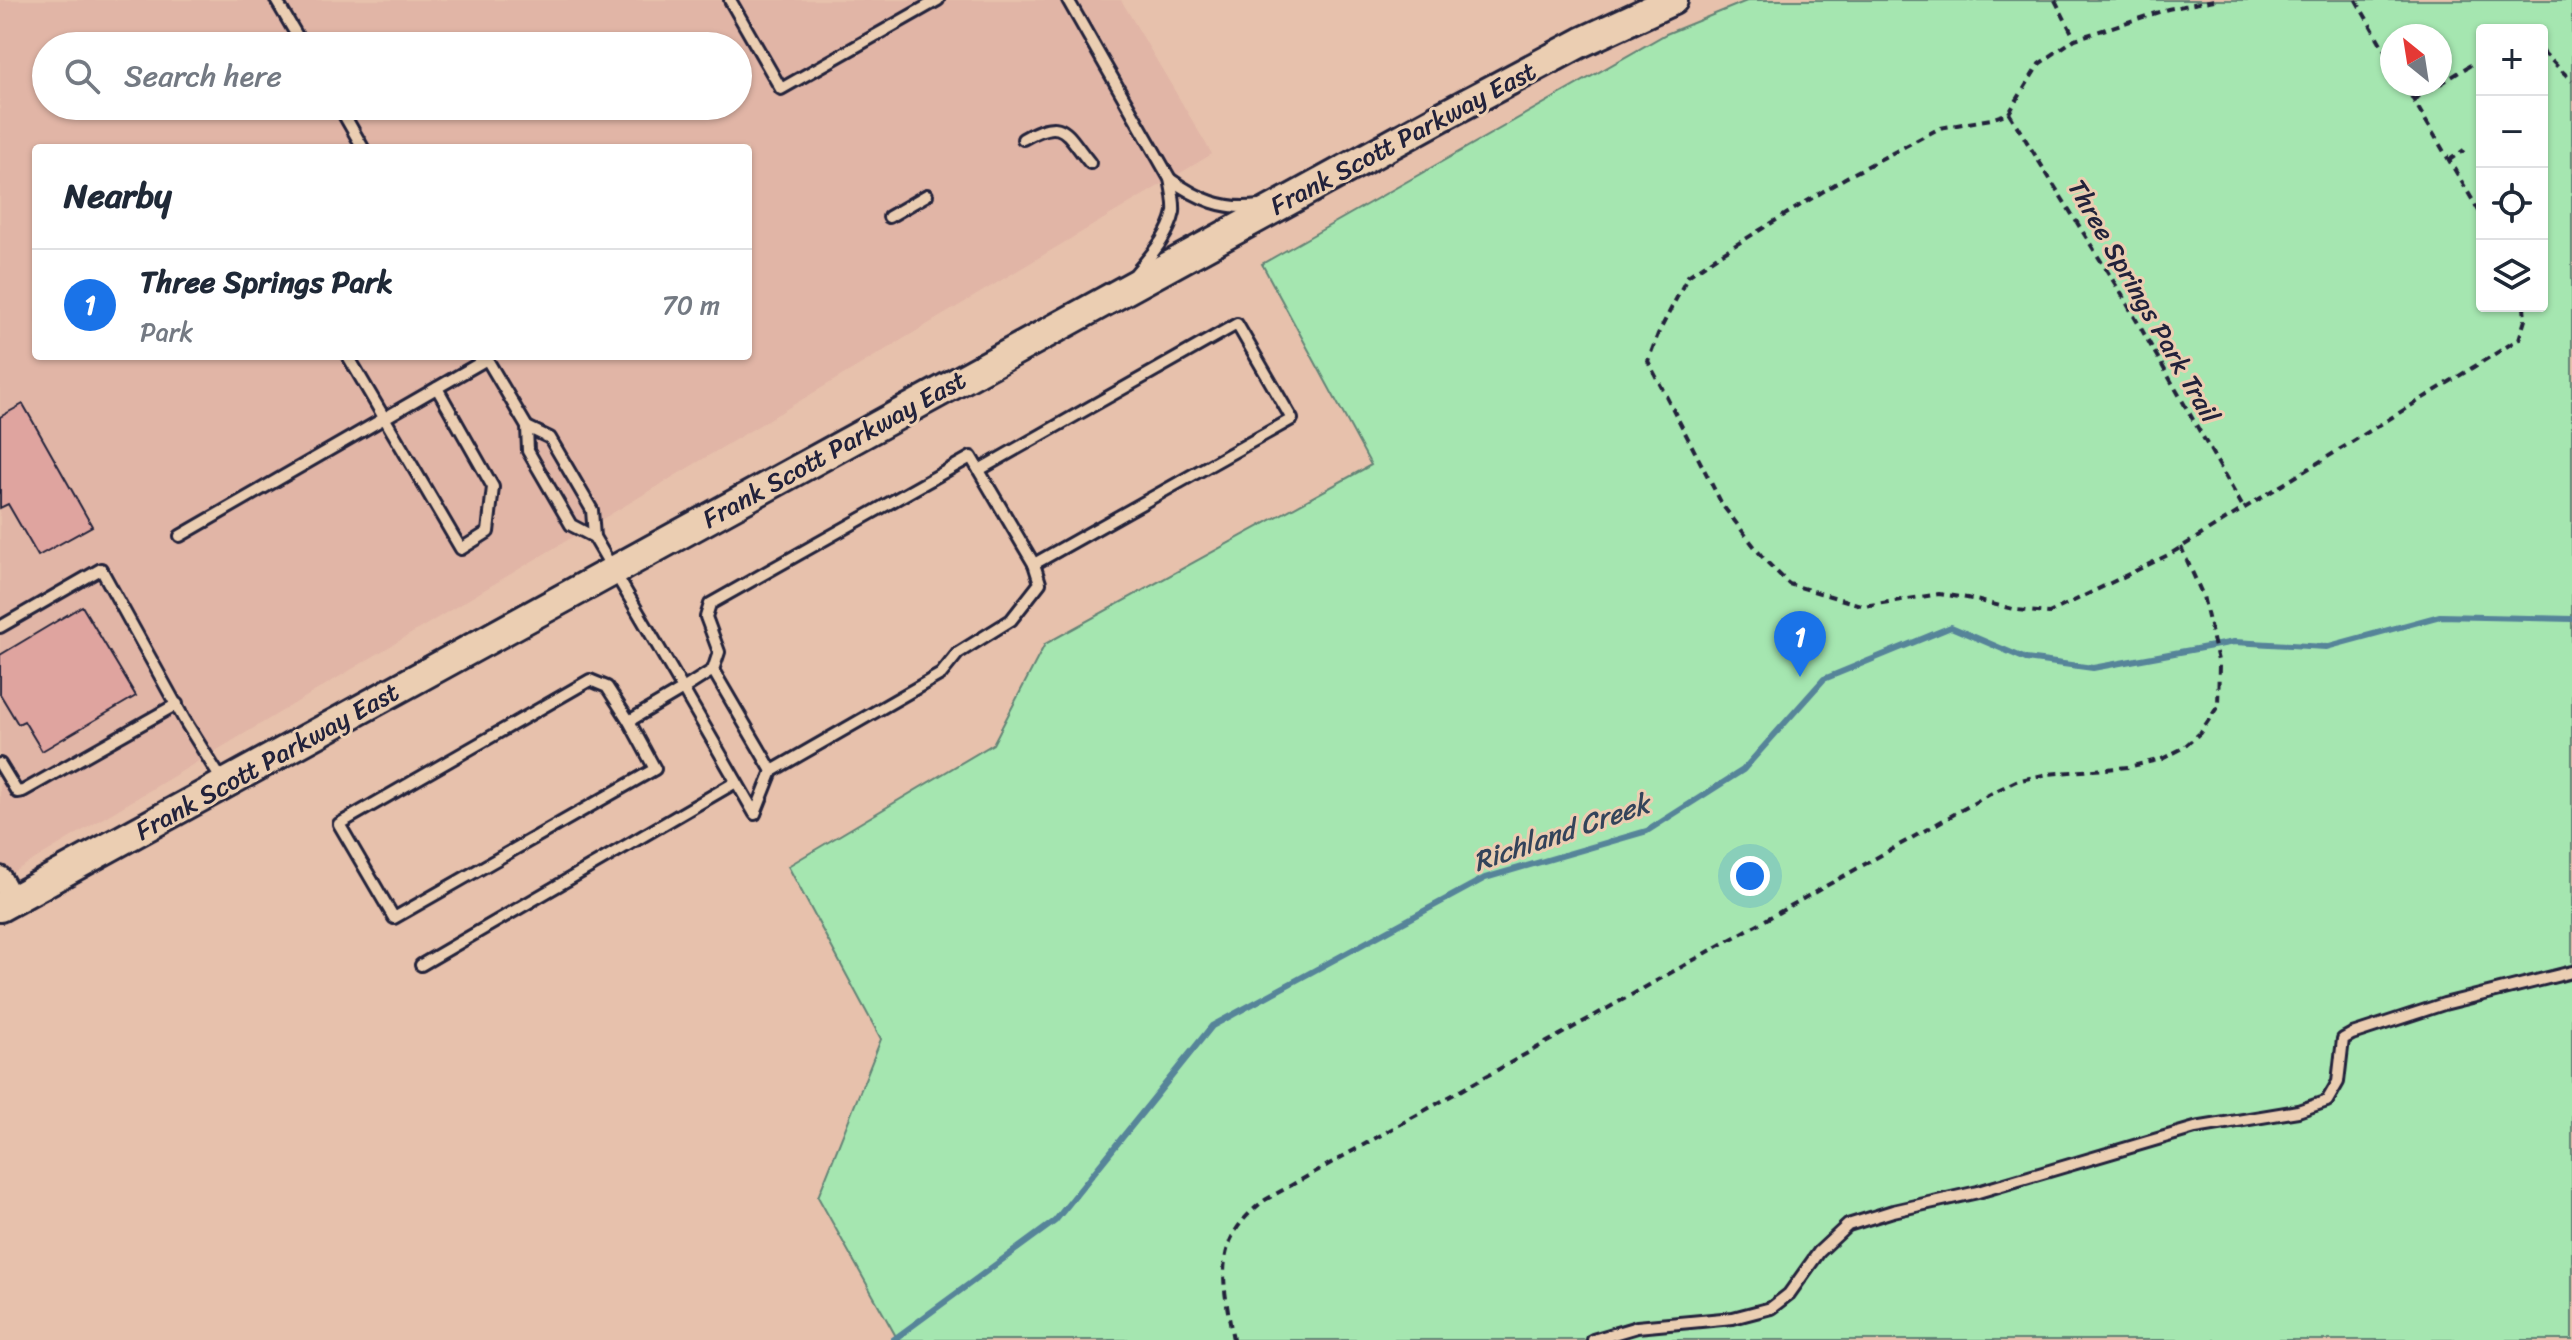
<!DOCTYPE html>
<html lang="en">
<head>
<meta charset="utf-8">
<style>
  :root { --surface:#fff; --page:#f2f2f3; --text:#1f2937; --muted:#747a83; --line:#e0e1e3; --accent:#1a73e8 }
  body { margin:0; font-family:Sriracha,sans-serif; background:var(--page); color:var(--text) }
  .controls { position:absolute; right:24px; top:24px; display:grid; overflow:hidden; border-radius:8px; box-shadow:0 2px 6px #0004 }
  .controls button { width:72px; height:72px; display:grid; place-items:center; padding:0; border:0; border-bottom:2px solid var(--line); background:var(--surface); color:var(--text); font:40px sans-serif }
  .compass { position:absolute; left:2380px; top:24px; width:72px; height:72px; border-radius:50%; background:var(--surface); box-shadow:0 2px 6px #0004; rotate:330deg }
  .you { position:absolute; left:1750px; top:876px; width:28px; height:28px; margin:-20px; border:6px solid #fff; border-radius:50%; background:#1a73e8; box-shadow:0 0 0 12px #1a73e833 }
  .badge { display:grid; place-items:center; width:52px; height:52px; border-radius:50%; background:var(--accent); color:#fff; font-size:26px; font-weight:700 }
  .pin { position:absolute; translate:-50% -66px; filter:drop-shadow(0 2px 4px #0008) }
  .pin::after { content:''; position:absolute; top:42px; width:28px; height:24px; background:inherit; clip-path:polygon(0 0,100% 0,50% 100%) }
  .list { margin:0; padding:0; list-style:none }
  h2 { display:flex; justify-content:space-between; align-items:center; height:104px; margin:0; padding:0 32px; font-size:34px }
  h2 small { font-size:26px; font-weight:400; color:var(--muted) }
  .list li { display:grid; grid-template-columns:52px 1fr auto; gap:24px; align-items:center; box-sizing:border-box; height:112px; padding:0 32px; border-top:2px solid var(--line) }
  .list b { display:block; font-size:30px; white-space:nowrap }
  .list p { margin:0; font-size:26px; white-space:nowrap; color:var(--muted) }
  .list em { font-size:26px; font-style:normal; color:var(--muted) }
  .icon { flex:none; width:44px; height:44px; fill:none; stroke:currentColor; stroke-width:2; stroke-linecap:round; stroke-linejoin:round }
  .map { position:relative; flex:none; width:2572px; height:1340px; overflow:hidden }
  .search { position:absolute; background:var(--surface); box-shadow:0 2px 6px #0004; left:32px; top:32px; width:720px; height:88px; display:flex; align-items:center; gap:20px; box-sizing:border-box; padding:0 28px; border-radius:44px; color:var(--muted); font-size:30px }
  .panel { position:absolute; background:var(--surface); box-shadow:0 2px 6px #0004; left:32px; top:144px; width:720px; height:216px; border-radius:8px }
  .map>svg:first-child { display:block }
</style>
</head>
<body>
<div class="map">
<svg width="2572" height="1340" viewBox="0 0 2572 1340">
  <rect width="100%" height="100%" fill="#e7c1ac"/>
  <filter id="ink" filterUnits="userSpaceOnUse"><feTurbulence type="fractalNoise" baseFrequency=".0125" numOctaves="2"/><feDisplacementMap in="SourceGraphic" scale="16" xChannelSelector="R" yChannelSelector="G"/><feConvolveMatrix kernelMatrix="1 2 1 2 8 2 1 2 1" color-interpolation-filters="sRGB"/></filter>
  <g filter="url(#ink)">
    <!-- built -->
    <path fill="#e1b5a6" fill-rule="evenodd" d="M0,0h1121l91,154 -1212,726zM46,46h692v60h-692zM36,148h712v208h-712z"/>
    <!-- green -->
    <path fill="#a5e6b0" stroke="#648476" stroke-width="2" fill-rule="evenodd" d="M1749,0h823v1340h-1674l-80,-143 63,-158 -93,-173 205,-122 52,-100 326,-179 -109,-201 404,-230zM2482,30h60v276h-60zM2392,36h48v48h-48z"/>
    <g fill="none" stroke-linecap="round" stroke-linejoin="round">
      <!-- stream -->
      <polyline stroke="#568499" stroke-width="6" points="893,1340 1055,1221 1212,1026 1485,878 1647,831 1743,770 1824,679 1951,627 2026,659 2093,668 2234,642 2326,647 2440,616 2572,619"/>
    </g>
    <!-- building -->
    <g fill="#dfa49f" stroke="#22223b" stroke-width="2">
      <polygon points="23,404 92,526 38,556 8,504 0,508 0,417"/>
      <polygon points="82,606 136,696 42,751 24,721 18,724 0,694 0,655"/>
    </g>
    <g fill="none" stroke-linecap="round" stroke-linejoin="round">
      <!-- service casing -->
      <g stroke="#22223b" stroke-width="16">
        <g id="service">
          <polyline points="276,0 303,46"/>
          <polyline points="730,0 781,89 938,0"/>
          <path d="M1068,0l102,179c2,10 5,23 4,33 -5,24 -23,43 -38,61"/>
          <polyline points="339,106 363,148"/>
          <path d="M1023,139c42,-24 42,-6 67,24"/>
          <path d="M1170,179c28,20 54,32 89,27"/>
          <polyline points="889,217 927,195"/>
          <polyline points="348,356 461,549 488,532 493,487 437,388"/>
          <polyline points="485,356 527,427 528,451 571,525 594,537"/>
          <polyline points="527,427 550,438 592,510 594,537 683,689 629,721"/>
          <polygon points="971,457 1034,564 1040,583 1011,620 958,653 941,674 772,771 755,814 683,689 713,670 719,652 706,617 710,604"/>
          <polyline points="979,470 1237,324 1292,419 1034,564"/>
          <polyline points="180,536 487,359"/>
          <polyline points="0,627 101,569 185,721 223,782"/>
          <polyline points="713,670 772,771"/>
          <polygon points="590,680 607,687 629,721 655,769 394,918 339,824"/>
          <polyline points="0,764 17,792 23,791 177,704"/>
          <polyline points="421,965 736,782"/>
          <polyline points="1593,1340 1637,1327 1733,1318 1771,1308 1789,1294 1819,1252 1848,1225 1893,1211 1978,1192 2195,1128 2298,1111 2327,1101 2338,1082 2343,1039 2352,1034 2444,1004 2572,972"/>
        </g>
      </g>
      <!-- minor casing -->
      <g stroke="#22223b" stroke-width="26">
        <polyline id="minor" points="0,877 13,900"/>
      </g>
      <!-- secondary casing -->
      <g stroke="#22223b" stroke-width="34">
        <polyline id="secondary" points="0,907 1441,117 1582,42 1673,0"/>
      </g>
      <!-- path -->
      <g stroke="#22223b" stroke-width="4" stroke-dasharray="8 6" stroke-linecap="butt">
        <polyline points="2055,0 2075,39"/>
        <polyline points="2214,0 2168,9 2075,39 2039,64 2009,113 1991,119 1940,128 1845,178 1716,257 1688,276 1658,334 1648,361 1723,506 1764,559 1789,584 1864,606 1939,594 1967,598 2017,610 2049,613 2170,554 2519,339 2525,320 2524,306"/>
        <polyline points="2356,0 2392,63"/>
        <polyline points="2542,51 2572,81"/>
        <polyline points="2404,84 2482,216"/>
        <polyline points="2440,84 2482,58"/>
        <polyline points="2413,100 2439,84"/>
        <polyline points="2009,113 2122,295 2244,509"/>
        <polyline points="2448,161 2464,150"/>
        <path d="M1233,1340c-10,-59 -23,-99 32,-140l727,-407 24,-12 32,-7 80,-7 34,-8 21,-11 17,-15 18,-27 1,-41 -16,-69 -22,-49"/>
      </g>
      <!-- service -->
      <use href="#service" stroke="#ebceb2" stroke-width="10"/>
      <!-- minor -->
      <use href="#minor" stroke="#ebceb2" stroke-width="20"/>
      <!-- secondary -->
      <use href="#secondary" stroke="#ebceb2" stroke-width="28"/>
    </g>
  </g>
  <g text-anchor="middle" stroke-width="6" stroke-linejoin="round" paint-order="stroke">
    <!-- street labels -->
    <g font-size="26" fill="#22223b" stroke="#ebceb2">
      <text transform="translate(1403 138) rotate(-28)" y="9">Frank Scott Parkway East</text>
      <text transform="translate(2144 301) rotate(60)" y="9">Three Springs Park Trail</text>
      <text transform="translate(834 449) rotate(-29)" y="9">Frank Scott Parkway East</text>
      <text transform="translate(267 761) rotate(-29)" y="9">Frank Scott Parkway East</text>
    </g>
    <!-- water labels -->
    <g font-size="28" font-style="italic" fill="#33435a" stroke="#ebceb2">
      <text transform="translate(1561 832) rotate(-19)" y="10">Richland Creek</text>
    </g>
  </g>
</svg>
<div class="controls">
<button>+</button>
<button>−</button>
<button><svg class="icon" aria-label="locate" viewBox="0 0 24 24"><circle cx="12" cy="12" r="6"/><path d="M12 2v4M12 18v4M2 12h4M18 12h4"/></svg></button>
<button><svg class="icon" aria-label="layers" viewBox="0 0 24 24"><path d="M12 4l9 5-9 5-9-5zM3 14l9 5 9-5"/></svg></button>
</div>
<svg class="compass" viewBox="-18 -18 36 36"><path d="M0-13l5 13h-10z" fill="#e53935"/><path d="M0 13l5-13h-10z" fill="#747a83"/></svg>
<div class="you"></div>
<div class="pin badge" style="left:1800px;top:677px">1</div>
<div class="search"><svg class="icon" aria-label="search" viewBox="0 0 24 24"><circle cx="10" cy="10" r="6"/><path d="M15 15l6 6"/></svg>Search here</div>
<section class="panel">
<h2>Nearby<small></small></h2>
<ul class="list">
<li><span class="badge">1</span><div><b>Three Springs Park</b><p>Park</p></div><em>70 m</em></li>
</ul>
</section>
</div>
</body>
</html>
